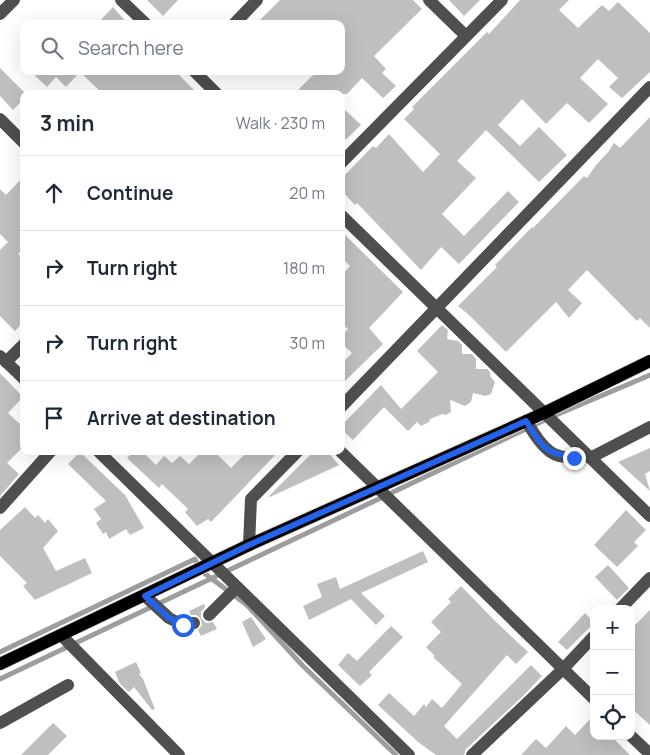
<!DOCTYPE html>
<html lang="en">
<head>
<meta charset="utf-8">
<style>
  :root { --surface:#fff; --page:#f6f6f7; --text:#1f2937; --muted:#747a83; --line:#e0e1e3 }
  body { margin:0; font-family:Manrope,sans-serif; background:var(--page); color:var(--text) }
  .controls { position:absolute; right:15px; bottom:15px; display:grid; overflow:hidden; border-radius:10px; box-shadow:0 5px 20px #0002 }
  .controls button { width:45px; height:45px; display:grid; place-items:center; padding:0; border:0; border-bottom:1px solid var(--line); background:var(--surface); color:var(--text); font:25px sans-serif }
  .stop { position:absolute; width:15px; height:15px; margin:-11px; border:4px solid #2563eb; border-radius:50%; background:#fff }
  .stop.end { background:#2563eb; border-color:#fff; box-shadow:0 1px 5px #0008 }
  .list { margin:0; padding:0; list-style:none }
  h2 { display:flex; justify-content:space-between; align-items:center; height:65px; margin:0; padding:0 20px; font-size:21px }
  h2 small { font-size:16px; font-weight:400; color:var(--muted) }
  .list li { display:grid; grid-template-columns:32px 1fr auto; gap:15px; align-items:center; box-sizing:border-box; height:75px; padding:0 20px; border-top:1px solid var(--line) }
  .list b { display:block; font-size:19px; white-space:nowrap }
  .list em { font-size:16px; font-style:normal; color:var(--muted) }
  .icon { flex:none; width:28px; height:28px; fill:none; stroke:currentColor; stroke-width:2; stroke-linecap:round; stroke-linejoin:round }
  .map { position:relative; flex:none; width:650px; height:755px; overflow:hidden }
  .search { position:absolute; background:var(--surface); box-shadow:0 5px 20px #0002; left:20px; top:20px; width:325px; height:55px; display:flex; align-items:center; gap:12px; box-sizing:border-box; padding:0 18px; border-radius:10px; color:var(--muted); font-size:19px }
  .panel { position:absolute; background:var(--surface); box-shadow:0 5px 20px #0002; left:20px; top:90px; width:325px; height:365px; border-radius:10px }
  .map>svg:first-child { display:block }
</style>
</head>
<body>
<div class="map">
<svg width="650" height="755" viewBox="0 0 650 755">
  <rect width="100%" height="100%" fill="#fff"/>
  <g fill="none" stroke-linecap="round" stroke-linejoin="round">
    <!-- stream -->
    <g stroke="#9d9d9d" stroke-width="5">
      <polyline points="0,652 195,559 200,570 247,605 303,666 396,755"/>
      <polyline points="0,679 549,418 650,375"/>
    </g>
  </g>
  <!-- building -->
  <g fill="#bfbfbf">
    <polygon points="147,0 178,0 163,16"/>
    <polygon points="280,0 413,0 422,9 374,56 386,69 382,73 396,86 383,98 362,78 347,94 294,94 317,71 341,71 341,24 256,24"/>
    <polygon points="449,0 480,0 464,16"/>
    <polygon points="520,0 569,0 559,10 578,28 602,5 609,11 618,2 650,33 650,72 622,98 609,87 618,78 598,59 580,78 608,104 589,123 567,103 546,124 522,99 498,125 520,146 539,127 567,155 539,182 486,130 457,161 476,178 442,214 464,236 508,191 519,202 459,264 441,247 421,270 357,203 355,205 341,190 341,179 373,146 376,148 389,134 423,172 440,154 404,119 414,109 412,107 487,32 489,34"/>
    <polygon points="113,7 128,24 97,24"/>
    <polygon points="0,68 26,94 24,94 24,99 13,110 0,96"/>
    <polygon points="30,71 175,71 198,94 103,94 80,72 66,87 56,77 47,87"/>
    <polygon points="341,106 361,125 341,144"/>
    <polygon points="650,117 650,328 640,318 637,321 587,270 568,290 582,303 569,318 556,302 506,352 468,314 458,306 497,267 495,265 532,227 533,228 584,176 587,178 596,165 609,151 614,143 620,148"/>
    <polygon points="24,176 24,248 18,254 24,260 24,321 15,331 0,316 0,250 8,242 0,234 0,189 6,195"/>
    <polygon points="341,231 403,292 369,328 383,344 341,385 341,364 352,353 341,343 341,336 348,329 341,323 341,276 350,266 341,257"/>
    <polygon points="442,325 448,330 447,339 458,341 462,345 462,354 472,354 476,359 476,369 487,369 490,372 490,376 495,382 491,394 485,396 473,393 471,402 465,406 450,400 451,412 446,415 442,414 430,419 429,422 421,426 417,422 408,431 384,407 353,440 341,429 341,426 381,385 401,409 438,372 417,351"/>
    <polygon points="0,373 23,397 8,413 24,428 24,446 7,463 19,474 0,496"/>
    <polygon points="650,448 650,471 645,474 650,491 618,462"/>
    <polygon points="134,451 142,451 156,465 164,456 172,463 180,456 189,464 202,451 214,451 231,468 248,451 279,451 211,522 208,519 197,526 185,512 188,509 162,484 159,488 127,458"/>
    <polygon points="314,451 327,451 339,465 270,497 269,496"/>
    <polygon points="80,452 125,495 144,528 130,535 126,529 109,539 106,532 103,534 96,523 101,519 94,509 106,501 68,464"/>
    <polygon points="25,507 35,518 38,515 45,523 48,519 58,531 43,548 56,571 85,558 92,573 35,600 23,586 27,583 0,556 0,530"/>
    <polygon points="626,510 646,530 634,542 638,546 617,567 594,545"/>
    <polygon points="423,551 428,562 361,593 385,616 376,625 351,599 309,620 303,606 322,597 317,584 336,577 340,589"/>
    <polygon points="608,565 629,588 617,600 595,577"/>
    <polygon points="461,586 494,620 528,652 516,664 507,655 444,726 457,739 531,665 542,676 524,695 466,749 464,755 436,755 418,742 378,705 389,693 414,716 424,704 426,707 432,699 442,708 462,684 433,657 435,656 426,647 441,632 431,622 451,602 448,599"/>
    <polygon points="204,604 205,607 201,612 201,618 206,623 213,622 217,629 201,636 198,630 202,625 200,618 196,615 191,615 189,611"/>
    <polygon points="650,610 650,725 631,708 631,629"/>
    <polygon points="585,613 594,623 567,650 558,642"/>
    <polygon points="251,617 266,639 253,647 242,622"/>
    <polygon points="391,626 403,637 369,672 372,675 360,686 338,665 348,653 357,661"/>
    <polygon points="136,662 141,673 139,674 143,679 155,709 152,710 134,687 129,692 120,684 115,672"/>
    <polygon points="594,715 594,736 611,736 630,755 521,755 536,739 546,748 566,726 575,735"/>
    <polygon points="53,723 67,736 48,755 21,755"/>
  </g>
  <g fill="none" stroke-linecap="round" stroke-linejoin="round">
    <!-- major casing -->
    <g stroke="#dbdbdb" stroke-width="14">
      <polyline id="major" points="0,664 249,545 544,413 650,361"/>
    </g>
    <!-- minor -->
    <g stroke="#4f4f4f" stroke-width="12">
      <polyline points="121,0 146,24"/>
      <polyline points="429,0 466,36"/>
      <polyline points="0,14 14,0"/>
      <polyline points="234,24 257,0"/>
      <polyline points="194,71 217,94"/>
      <polyline points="0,119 24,143"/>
      <polyline points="341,163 502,0"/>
      <polyline points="341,215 650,516"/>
      <polyline points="0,356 24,379"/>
      <polyline points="6,362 24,344"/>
      <polyline points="341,407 650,87"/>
      <path d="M526,421c16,25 26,44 60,33"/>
      <polyline points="98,451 409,755"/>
      <polyline points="340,451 594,699"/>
      <polyline points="590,458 650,427"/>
      <polyline points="0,508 51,451"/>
      <polyline points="249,545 251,499 298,451"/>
      <polyline points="145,596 169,618 183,625 194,623"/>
      <polyline points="620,609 650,578"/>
      <polyline points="209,615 237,587"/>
      <polyline points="61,635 179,755"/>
      <polyline points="0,723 68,685"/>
      <polyline points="631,736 650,754"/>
      <polyline points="472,755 563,669 594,636"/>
    </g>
    <!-- major -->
    <use href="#major" stroke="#000" stroke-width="12"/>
  </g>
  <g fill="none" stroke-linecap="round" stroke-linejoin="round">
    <!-- route -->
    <path stroke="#2563eb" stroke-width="6" d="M183,625l-14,-7 -24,-22 104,-51 277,-124c16,25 16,31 48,37"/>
  </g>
</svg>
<div class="controls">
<button>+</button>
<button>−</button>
<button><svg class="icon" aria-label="locate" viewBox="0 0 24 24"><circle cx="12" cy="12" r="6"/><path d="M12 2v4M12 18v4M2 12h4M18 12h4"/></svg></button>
</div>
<div class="stop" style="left:183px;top:625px"></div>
<div class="stop end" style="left:574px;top:458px"></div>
<div class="search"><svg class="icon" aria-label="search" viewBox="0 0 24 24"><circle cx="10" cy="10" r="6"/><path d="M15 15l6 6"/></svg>Search here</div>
<section class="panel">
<h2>3 min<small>Walk · 230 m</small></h2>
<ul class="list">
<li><svg class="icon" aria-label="ahead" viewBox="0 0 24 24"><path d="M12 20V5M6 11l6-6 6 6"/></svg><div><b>Continue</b></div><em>20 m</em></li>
<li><svg class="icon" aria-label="right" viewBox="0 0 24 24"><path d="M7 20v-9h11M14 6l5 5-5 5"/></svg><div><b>Turn right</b></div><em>180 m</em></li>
<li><svg class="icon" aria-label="right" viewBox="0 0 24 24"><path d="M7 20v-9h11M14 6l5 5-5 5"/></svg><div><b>Turn right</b></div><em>30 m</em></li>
<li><svg class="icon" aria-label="arrive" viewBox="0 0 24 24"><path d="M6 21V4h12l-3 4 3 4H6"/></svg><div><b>Arrive at destination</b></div></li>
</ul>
</section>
</div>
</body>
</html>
